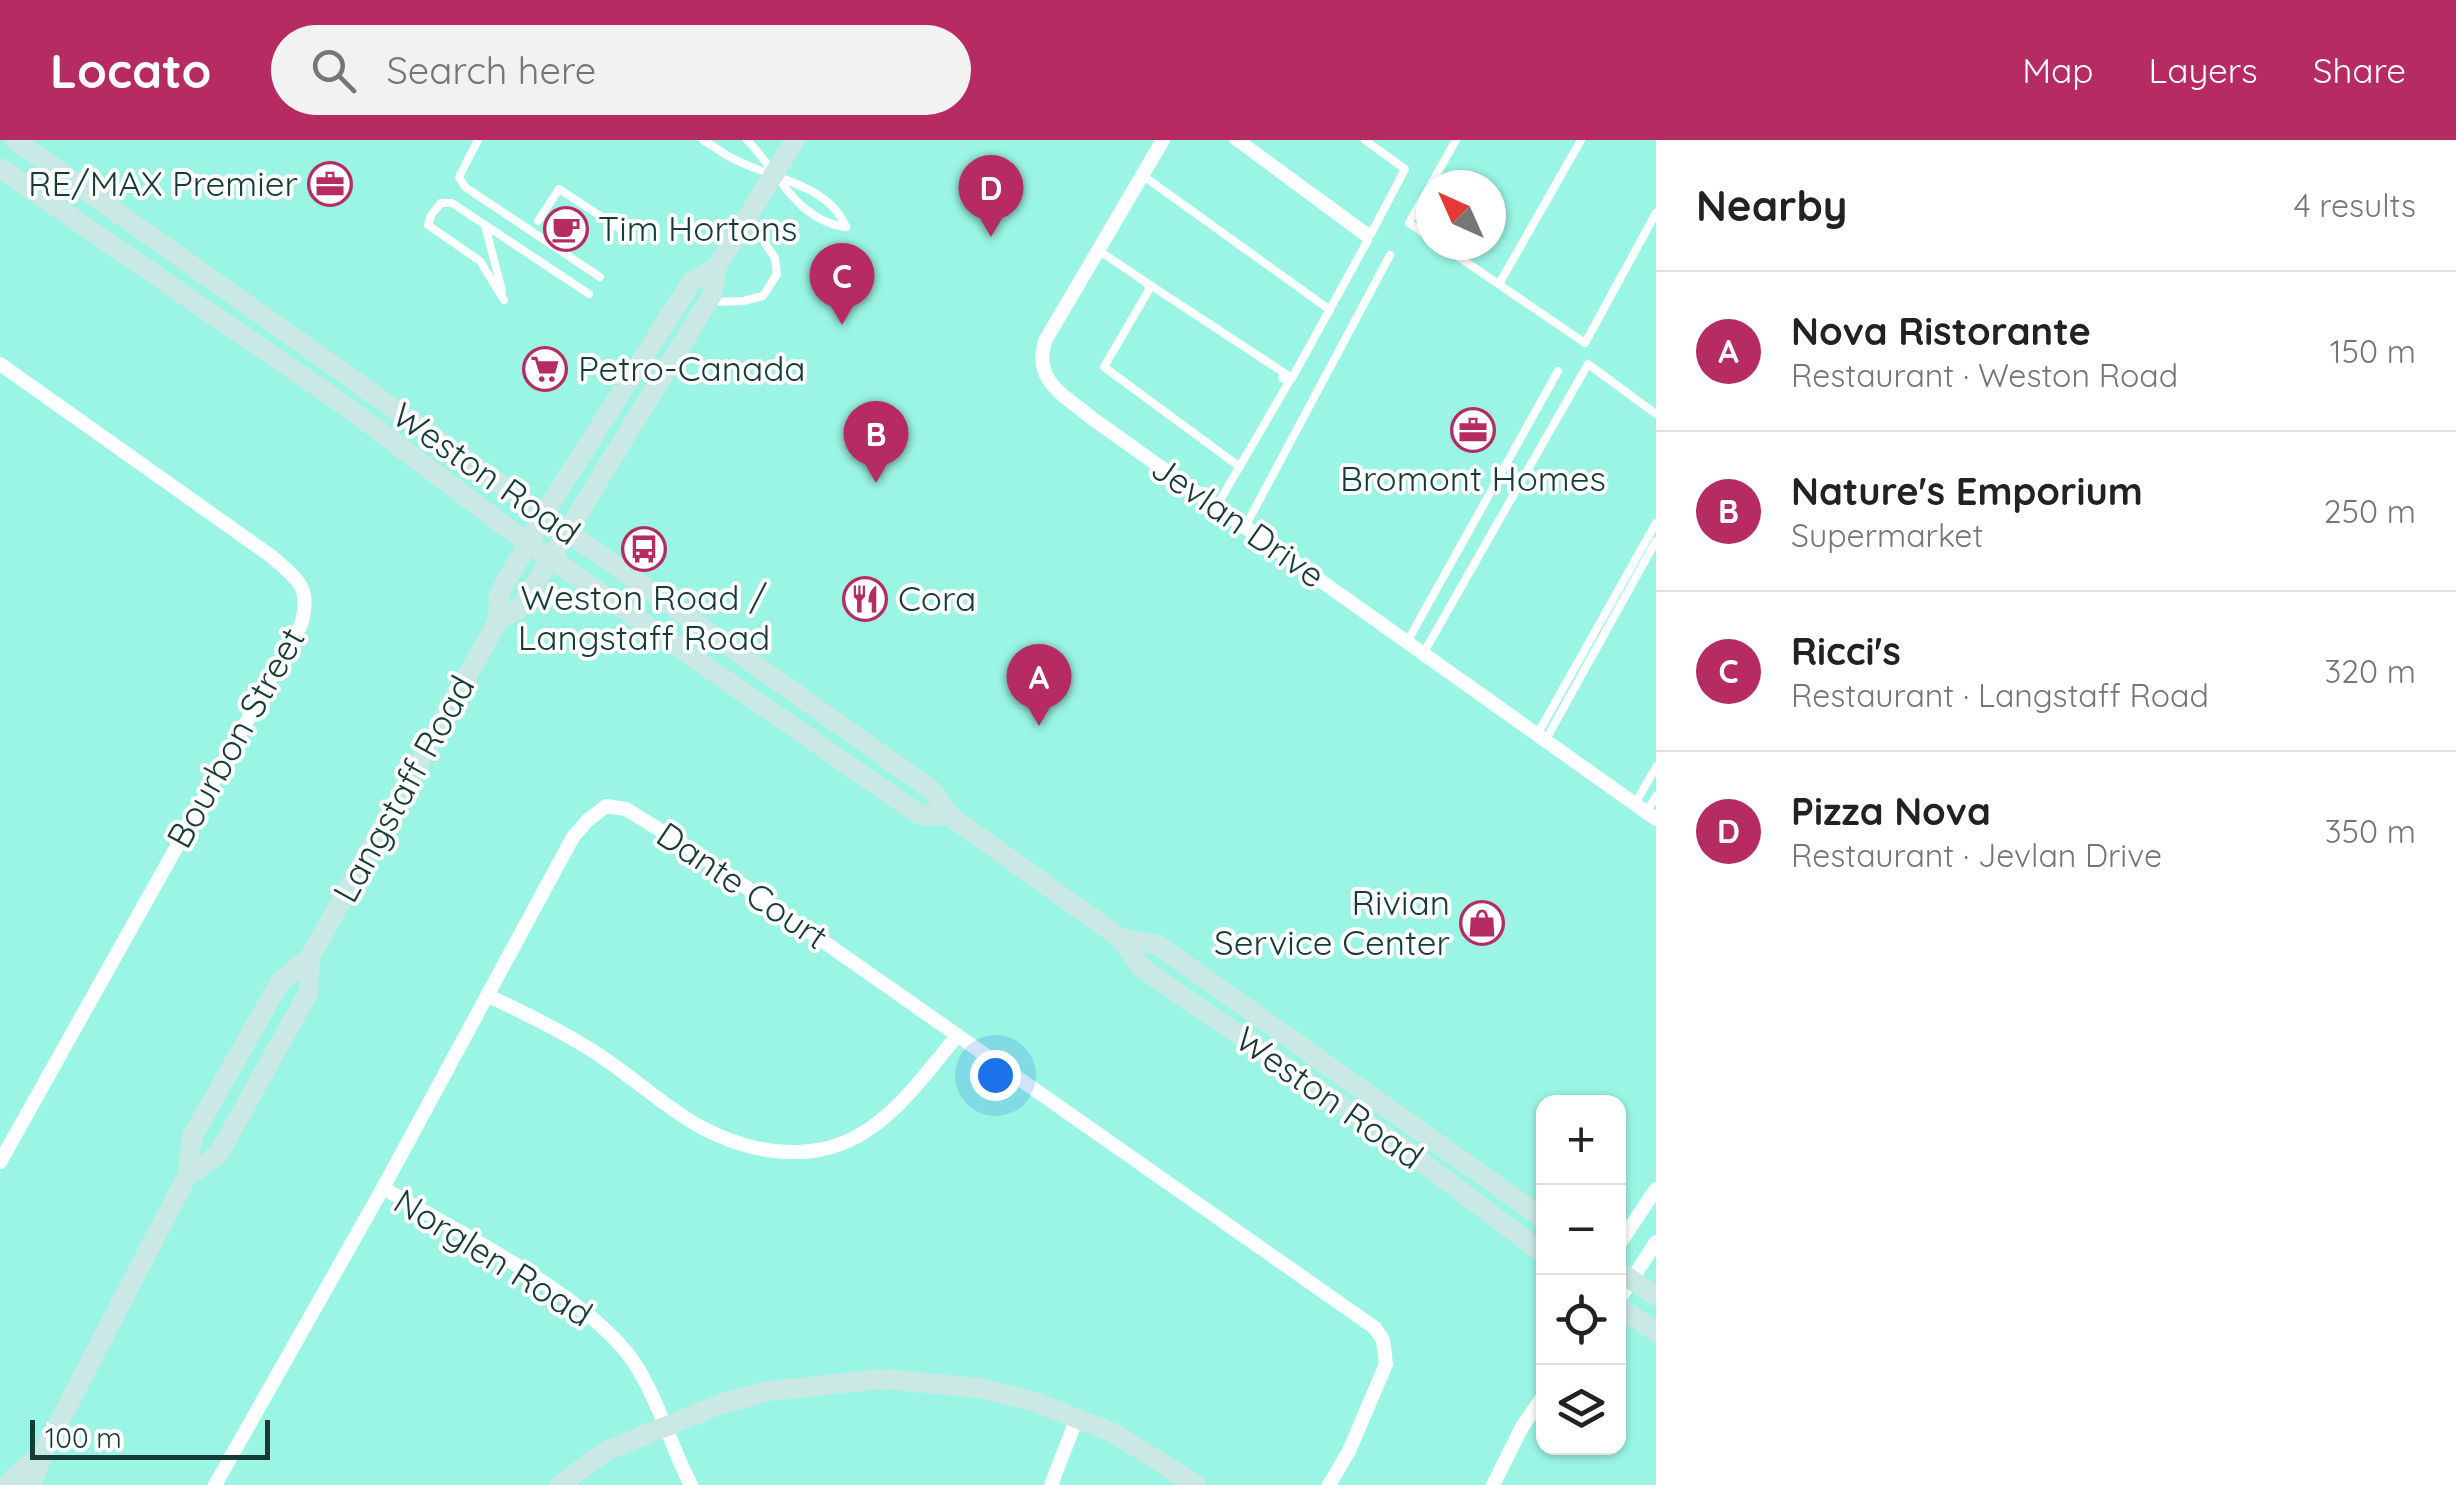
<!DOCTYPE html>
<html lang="en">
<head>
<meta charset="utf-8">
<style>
  :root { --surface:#fff; --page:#f2f2f2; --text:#222; --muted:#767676; --line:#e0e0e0; --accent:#b72b63 }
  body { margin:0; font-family:Quicksand,sans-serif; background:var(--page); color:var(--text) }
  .controls { position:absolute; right:30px; bottom:30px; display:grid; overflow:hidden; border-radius:20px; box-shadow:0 2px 8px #0004 }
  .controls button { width:90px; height:90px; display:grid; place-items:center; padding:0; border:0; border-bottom:2px solid var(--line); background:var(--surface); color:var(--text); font:50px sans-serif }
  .compass { position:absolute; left:1416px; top:30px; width:90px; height:90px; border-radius:50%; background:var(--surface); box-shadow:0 2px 8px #0004; rotate:315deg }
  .scale { position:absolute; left:30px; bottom:25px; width:240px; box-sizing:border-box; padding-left:10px; border:5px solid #163c36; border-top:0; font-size:28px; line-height:35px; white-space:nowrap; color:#163c36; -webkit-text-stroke:8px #fff; paint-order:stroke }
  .you { position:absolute; left:995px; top:935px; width:35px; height:35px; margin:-25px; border:8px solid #fff; border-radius:50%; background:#1a73e8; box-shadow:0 0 0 15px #1a73e833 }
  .badge { display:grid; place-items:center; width:65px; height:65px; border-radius:50%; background:var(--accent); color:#fff; font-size:32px; font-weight:700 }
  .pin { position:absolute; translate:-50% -82px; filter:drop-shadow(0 2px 5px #0008) }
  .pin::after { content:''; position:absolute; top:52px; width:35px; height:30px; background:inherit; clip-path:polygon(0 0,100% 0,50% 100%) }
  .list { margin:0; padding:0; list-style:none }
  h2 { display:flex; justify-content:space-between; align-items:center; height:130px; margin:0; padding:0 40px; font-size:42px }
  h2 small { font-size:32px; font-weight:400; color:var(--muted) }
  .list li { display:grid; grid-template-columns:65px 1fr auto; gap:30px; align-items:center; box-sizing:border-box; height:160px; padding:0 40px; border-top:2px solid var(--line) }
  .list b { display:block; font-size:38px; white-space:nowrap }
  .list p { margin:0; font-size:32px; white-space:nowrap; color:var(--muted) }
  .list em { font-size:32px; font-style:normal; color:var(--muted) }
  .icon { flex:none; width:55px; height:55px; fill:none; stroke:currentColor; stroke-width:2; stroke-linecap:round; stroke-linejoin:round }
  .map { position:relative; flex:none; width:1656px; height:1345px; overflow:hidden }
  header { display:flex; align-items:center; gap:60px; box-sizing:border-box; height:140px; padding:0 50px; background:var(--accent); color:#fff }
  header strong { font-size:48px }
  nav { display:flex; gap:55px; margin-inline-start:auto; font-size:35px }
  .search { width:700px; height:90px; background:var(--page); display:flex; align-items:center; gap:25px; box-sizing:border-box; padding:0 35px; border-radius:55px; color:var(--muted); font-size:38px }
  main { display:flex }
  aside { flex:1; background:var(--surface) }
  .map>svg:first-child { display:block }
</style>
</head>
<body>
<header>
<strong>Locato</strong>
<div class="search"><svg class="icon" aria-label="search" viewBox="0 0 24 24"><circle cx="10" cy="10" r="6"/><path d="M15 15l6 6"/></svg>Search here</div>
<nav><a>Map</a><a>Layers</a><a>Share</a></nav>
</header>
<main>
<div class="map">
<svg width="1656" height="1345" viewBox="0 0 1656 1345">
  <rect width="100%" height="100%" fill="#9af5e5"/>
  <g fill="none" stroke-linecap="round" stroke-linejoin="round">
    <!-- lane -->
    <g stroke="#fff" stroke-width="8">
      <polyline points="478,0 459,37 465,47 600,137"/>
      <path d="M703,0c12,7 23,16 35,21 36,18 91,24 108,66"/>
      <path d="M747,0c32,32 48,80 99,87"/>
      <polyline points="1233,0 1368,100 1292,238 1144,141 1150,148 1104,227 1240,327"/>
      <polyline points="1242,0 1371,94 1405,29 1365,0"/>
      <polyline points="1142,35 1330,170"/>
      <polyline points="538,81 559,49 628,94"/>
      <polyline points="485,85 502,151"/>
      <polyline points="1431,98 1409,83 1456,0"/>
      <polyline points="1441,105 1585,203 1656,73"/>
      <polyline points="1098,110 1144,141"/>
      <polyline points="1499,144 1581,0"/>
      <polyline points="504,160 480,121 428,85 431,75 441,63 452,63 589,154"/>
      <polyline points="712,162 743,161 763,156 777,134 775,118 749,79"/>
      <polyline points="1216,367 1289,242 1282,238"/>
      <polyline points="1245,387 1390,115"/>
      <polyline points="1407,502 1558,231"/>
      <polyline points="1423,514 1588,224 1656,274"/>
      <polyline points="1537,595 1656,383"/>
      <polyline points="1545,601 1656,401"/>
      <polyline points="1635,664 1656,627"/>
      <polyline points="1646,673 1656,656"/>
    </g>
    <!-- street -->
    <g stroke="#fff" stroke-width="14">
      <path d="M1163,0l-118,201c-12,41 19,54 48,78l563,400"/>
      <path d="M0,224l271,192c27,24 41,31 30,69l-301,537"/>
      <path d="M488,856c37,17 74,35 108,57 61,40 101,89 178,98 28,3 56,0 82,-14 43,-23 71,-66 102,-102"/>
      <path d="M383,1048c69,41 206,108 250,173 25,37 37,84 58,124"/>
      <polyline points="1618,1106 1656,1049"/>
      <polyline points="1618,1161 1656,1102"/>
      <polyline points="215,1345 383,1048 573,697 587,681 606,666 626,669 700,715 1375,1188 1383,1200 1386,1224 1349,1311 1329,1345"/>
      <polyline points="1051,1345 1077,1278"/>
      <polyline points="1493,1345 1522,1287 1544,1255"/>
    </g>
    <!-- secondary -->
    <g stroke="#cae9e4" stroke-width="20">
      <polyline points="15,0 933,651 950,676 1120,798 1142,828 1410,1013 1544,1114"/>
      <polyline points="0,28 350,269 510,390 920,675 950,676"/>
      <polyline points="498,481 499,454 544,374 692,141 716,128"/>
      <polyline points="1120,798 1158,805 1544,1079"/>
      <polyline points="187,1036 218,1015 308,853 310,817"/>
      <polyline points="1618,1131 1656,1156"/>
      <polyline points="1618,1166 1656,1192"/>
      <polyline points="7,1345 40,1314"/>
      <polyline points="31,1345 45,1309 187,1036 192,997 280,842 310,817 498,481 521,467 712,155 716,128 795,0"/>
      <polyline points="560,1345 606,1311 721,1264 769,1251 882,1239 980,1248 1035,1262 1114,1293 1196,1345"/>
    </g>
  </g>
  <!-- icons -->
  <defs>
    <g id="office-ring" transform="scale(2.25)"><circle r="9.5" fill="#fff" stroke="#b72b63" stroke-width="1.5"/><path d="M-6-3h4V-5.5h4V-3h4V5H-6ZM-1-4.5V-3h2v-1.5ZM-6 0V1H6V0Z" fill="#b72b63"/></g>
    <g id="cafe-ring" transform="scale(2.25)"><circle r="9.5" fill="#fff" stroke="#b72b63" stroke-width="1.5"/><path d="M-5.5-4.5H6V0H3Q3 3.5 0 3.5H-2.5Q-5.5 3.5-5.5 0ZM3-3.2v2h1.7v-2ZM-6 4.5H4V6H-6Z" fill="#b72b63"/></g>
    <g id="supermarket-ring" transform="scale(2.25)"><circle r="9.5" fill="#fff" stroke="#b72b63" stroke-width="1.5"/><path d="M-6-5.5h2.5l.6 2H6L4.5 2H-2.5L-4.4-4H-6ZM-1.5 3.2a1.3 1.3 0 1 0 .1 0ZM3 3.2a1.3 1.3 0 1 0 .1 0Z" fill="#b72b63"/></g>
    <g id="bus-ring" transform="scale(2.25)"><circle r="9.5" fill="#fff" stroke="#b72b63" stroke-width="1.5"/><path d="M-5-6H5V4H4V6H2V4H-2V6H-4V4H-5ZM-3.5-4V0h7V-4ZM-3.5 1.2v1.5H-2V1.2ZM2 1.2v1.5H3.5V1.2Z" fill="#b72b63"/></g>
    <g id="restaurant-ring" transform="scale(2.25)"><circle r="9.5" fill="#fff" stroke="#b72b63" stroke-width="1.5"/><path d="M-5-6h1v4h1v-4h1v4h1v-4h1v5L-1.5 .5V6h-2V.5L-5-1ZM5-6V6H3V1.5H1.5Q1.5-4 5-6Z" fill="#b72b63"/></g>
    <g id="shop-ring" transform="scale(2.25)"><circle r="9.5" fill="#fff" stroke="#b72b63" stroke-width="1.5"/><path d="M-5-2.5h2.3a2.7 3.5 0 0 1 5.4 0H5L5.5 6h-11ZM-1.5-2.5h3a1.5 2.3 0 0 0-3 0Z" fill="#b72b63"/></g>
  </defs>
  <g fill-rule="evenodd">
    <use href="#office-ring" x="330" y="44"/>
    <use href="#cafe-ring" x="566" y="89"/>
    <use href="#supermarket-ring" x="545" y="229"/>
    <use href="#office-ring" x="1473" y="290"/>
    <use href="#bus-ring" x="644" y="409"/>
    <use href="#restaurant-ring" x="865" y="459"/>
    <use href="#shop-ring" x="1482" y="783"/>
  </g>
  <g text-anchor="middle" stroke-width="8" stroke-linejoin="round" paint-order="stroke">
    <!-- poi labels -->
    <g font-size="35" fill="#163c36" stroke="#fff" text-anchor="start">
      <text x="298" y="56" text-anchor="end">RE/MAX Premier</text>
      <text x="598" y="101">Tim Hortons</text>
      <text x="578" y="241">Petro-Canada</text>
      <text x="1473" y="351" text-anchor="middle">Bromont Homes</text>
      <text x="644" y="470" text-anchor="middle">Weston Road /<tspan x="644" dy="40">Langstaff Road</tspan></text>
      <text x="898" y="471">Cora</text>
      <text x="1450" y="775" text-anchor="end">Rivian<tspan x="1450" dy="40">Service Center</tspan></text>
    </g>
    <!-- street labels -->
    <g font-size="35" fill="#163c36" stroke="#fff">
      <text transform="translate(486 334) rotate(35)" y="12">Weston Road</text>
      <text transform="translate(1238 382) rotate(35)" y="12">Jevlan Drive</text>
      <text transform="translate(236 598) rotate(-61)" y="12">Bourbon Street</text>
      <text transform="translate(404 649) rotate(-61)" y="12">Langstaff Road</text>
      <text transform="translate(742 746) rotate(34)" y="12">Dante Court</text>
      <text transform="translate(1329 958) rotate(35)" y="12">Weston Road</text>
      <text transform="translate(493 1118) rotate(32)" y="12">Norglen Road</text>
    </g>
  </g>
</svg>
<div class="controls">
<button>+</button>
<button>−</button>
<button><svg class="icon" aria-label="locate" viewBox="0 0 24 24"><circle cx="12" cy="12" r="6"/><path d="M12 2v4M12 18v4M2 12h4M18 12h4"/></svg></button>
<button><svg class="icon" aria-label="layers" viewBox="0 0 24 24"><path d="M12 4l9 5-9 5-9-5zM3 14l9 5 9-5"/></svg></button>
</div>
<svg class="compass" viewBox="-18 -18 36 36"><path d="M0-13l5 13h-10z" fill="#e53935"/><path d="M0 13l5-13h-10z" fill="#767676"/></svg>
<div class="scale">100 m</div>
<div class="you"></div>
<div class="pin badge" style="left:1039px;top:586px">A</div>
<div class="pin badge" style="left:876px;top:343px">B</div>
<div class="pin badge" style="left:842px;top:185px">C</div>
<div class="pin badge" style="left:991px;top:97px">D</div>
</div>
<aside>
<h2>Nearby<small>4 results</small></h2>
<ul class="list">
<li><span class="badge">A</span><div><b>Nova Ristorante</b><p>Restaurant · Weston Road</p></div><em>150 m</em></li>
<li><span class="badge">B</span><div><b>Nature's Emporium</b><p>Supermarket</p></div><em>250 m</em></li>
<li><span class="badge">C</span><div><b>Ricci's</b><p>Restaurant · Langstaff Road</p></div><em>320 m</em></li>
<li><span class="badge">D</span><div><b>Pizza Nova</b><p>Restaurant · Jevlan Drive</p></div><em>350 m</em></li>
</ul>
</aside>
</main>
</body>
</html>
